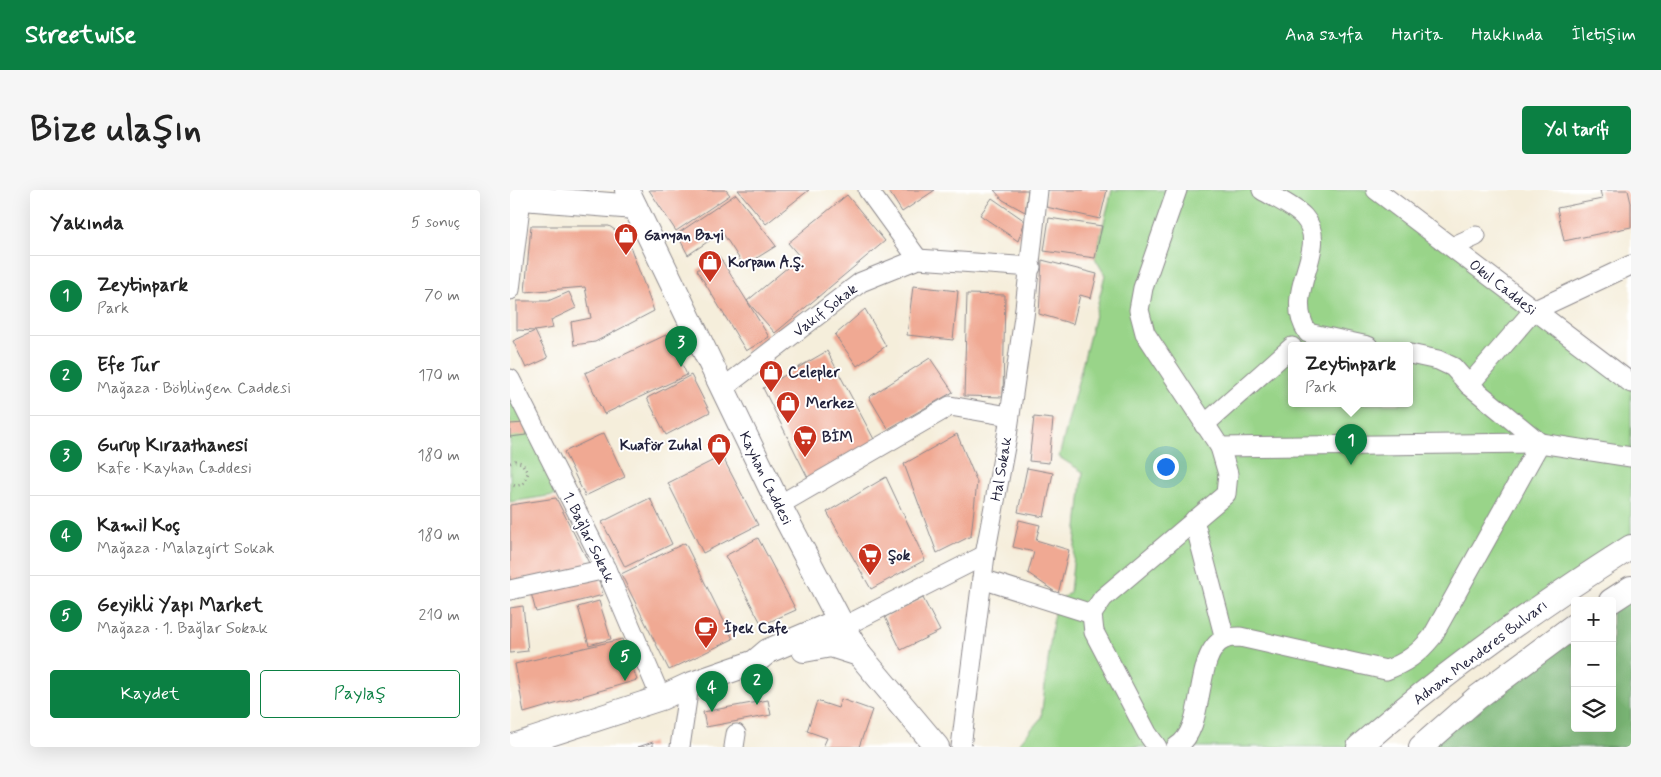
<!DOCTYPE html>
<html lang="tr">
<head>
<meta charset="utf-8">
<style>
  :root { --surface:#fff; --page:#f6f6f6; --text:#222; --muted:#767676; --line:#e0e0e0; --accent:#0b8043 }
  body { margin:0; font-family:Mynerve,sans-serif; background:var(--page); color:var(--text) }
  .controls { position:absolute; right:15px; bottom:15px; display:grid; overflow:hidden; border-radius:5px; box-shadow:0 5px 20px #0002 }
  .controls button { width:45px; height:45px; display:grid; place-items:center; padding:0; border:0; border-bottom:1px solid var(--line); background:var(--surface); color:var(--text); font:25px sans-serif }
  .you { position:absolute; left:655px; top:276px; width:18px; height:18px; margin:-12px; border:4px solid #fff; border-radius:50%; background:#1a73e8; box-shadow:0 0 0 8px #1a73e833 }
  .badge { display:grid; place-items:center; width:32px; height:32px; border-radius:50%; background:var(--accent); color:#fff; font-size:16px; font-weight:700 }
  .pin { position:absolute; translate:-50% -41px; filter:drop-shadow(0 1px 2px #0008) }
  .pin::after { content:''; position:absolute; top:26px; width:18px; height:15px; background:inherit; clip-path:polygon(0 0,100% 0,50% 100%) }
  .popup { position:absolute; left:778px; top:152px; width:125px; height:65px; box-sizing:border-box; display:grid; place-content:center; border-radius:5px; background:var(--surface); filter:drop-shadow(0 1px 4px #0005); font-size:16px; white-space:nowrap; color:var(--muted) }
  .popup b { font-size:19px; color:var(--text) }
  .popup::after { content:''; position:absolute; left:50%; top:100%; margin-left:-10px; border:10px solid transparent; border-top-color:var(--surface) }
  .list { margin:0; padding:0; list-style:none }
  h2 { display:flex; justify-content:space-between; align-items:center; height:65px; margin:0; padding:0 20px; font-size:21px }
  h2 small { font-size:16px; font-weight:400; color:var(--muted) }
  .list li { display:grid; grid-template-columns:32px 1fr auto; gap:15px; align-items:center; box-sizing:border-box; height:80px; padding:0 20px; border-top:1px solid var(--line) }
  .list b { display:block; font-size:19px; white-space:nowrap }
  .list p { margin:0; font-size:16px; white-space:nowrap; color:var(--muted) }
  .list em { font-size:16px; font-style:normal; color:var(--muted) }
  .actions { display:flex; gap:10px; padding:15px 20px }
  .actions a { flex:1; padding:11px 0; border:1px solid var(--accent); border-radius:5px; text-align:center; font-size:18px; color:var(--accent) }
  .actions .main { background:var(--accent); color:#fff }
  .icon { flex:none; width:28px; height:28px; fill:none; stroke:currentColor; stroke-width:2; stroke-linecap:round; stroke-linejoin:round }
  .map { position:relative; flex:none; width:1121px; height:557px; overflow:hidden; border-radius:5px }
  header { display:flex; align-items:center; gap:30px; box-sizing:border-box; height:70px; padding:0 25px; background:var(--accent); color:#fff }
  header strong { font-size:24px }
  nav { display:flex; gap:28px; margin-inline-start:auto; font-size:18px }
  .intro { display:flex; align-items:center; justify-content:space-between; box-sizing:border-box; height:120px; padding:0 30px }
  h1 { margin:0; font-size:35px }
  .button { padding:12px 22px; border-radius:5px; background:var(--accent); color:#fff; font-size:18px; font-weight:700 }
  main { display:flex; gap:30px; padding:0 30px }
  aside { flex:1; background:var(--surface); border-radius:5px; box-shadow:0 5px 20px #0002 }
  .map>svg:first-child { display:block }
</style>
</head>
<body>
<header>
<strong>Streetwise</strong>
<nav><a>Ana sayfa</a><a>Harita</a><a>Hakkında</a><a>İletişim</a></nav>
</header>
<div class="intro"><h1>Bize ulaşın</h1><a class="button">Yol tarifi</a></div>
<main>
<aside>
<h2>Yakında<small>5 sonuç</small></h2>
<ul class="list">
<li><span class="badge">1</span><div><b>Zeytinpark</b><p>Park</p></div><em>70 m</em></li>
<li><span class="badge">2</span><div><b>Efe Tur</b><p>Mağaza · Böblingen Caddesi</p></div><em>170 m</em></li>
<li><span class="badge">3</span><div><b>Gurup Kıraathanesi</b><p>Kafe · Kayhan Caddesi</p></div><em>180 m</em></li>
<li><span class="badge">4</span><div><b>Kamil Koç</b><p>Mağaza · Malazgirt Sokak</p></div><em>180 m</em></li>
<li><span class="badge">5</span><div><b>Geyikli Yapı Market</b><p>Mağaza · 1. Bağlar Sokak</p></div><em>210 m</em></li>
</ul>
<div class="actions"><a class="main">Kaydet</a><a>Paylaş</a></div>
</aside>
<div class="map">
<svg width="1121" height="557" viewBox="0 0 1121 557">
  <rect width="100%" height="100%" fill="#fff"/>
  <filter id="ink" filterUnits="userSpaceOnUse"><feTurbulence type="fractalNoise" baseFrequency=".02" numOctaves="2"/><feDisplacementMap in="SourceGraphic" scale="10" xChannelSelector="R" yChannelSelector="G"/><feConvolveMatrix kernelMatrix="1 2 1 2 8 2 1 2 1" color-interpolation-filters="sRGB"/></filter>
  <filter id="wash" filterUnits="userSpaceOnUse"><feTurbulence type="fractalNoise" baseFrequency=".0096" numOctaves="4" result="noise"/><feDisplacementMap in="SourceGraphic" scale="20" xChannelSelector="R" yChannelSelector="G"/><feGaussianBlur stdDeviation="1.12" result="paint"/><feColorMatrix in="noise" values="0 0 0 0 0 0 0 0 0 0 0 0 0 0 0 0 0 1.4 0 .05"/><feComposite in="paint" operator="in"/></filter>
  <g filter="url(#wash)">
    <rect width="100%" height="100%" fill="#f5eedb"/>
    <!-- green -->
    <g fill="#99d489" stroke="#5e7b62" fill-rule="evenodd">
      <path d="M602,0h264l255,193v164l-272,200h-343l25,-29 14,-114 15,-12 13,-120 -24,-15 46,-182 -10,-17zM782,156h118v58h-118z"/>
      <polygon points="0,189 57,303 0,312"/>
    </g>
    <!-- forest -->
    <polygon fill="#7ab675" stroke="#4e6c58" points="1121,398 1121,557 911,557 1065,435 1065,538 1102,538 1102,411"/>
    <g id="blocks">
      <!-- building -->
      <g fill="#f0a993">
        <polygon points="139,0 216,0 220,5 166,41"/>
        <polygon points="228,0 299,0 256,34"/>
        <polygon points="378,0 425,0 392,22"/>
        <polygon points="484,0 518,0 515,22 493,10"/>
        <polygon points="537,0 597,0 590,29 536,17"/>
        <polygon points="1090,0 1118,0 1121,13 1121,37 1054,51 1047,18 1092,9"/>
        <polygon points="226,4 266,56 234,76 212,42 178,65 167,44"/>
        <polygon points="337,5 375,51 265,143 237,111 259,147 236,161 187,80 209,66 237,111 290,67 278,53"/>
        <polygon points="482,8 515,31 508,51 470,25"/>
        <polygon points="539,28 592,36 585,68 534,61"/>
        <polygon points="21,36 99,36 117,48 144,121 85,152 64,155 61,132 81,128 75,97 15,102"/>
        <polygon points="532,70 587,84 581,108 570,105 563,134 529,124"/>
        <polygon points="403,96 448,101 443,150 397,145"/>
        <polygon points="59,102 66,118 41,130 43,138 25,141 7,140 7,111 38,111"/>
        <polygon points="457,104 495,105 493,207 454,206"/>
        <polygon points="355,119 376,156 347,176 325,145"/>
        <polygon points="25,141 38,168 16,178 3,151"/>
        <polygon points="158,144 177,185 94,224 75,183"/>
        <polygon points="317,161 366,253 299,290 253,198"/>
        <polygon points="420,168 443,202 378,239 359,207"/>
        <polygon points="181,185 200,222 156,245 137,208"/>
        <polygon points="524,227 543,229 539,273 519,271"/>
        <polygon points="15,233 16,245 0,247 0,234"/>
        <polygon points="94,243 115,287 75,306 54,262"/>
        <polygon points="447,244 467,292 461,346 427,363 394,274"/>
        <polygon points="212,266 248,335 193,363 158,293"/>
        <polygon points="517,278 543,283 534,327 508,322"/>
        <polygon points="376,287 415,370 361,399 317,322"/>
        <polygon points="46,308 81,377 0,392 0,315"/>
        <polygon points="140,308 162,354 115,377 92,332"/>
        <polygon points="509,330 530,335 526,350 559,360 548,404 518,383 524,362 503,357"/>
        <polygon points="248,348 286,420 252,435 215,366"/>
        <polygon points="175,353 223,449 159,480 111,384"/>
        <polygon points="88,386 93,405 26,422 21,403"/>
        <polygon points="413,408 430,441 391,460 375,427"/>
        <polygon points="89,411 101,449 79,455 68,417"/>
        <polygon points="13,416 18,461 0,463 0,418"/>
        <polygon points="112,449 127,490 14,523 5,474"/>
        <polygon points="331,509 362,520 349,557 313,557 317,548 297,541 307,511 328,518"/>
        <polygon points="258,510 261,525 196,537 193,522"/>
        <polygon points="143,552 143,557 128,557"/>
      </g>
    </g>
  </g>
  <g filter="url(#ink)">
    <use href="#blocks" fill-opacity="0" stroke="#8c888b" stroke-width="1"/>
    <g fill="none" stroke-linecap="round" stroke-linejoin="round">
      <!-- minor casing -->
      <g stroke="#8c888b" stroke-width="21">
        <g id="minor">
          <polyline points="358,0 408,69"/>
          <path d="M752,0c13,8 32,16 42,27 28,32 -24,74 4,116l60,13"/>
          <polyline points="866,0 1121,193"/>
          <polyline points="942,57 966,46"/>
          <polyline points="0,100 12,0"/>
          <polyline points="0,189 96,379 151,508"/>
          <polyline points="959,195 1023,121 1121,75"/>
          <polyline points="212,199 351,92 408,69 521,77"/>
          <polyline points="694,235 782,157"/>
          <polyline points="710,257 1030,253 1121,267"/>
          <polyline points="269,315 440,216 499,226"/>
          <polyline points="684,330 715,449"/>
          <polyline points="472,389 582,424"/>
          <polyline points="0,400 96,379"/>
          <polyline points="333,437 475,365"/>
          <polyline points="170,557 179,495"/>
          <polyline points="224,557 226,544"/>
          <polyline points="451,557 475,365 497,246 514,127 528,0"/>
          <polyline points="647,557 637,543 584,442 582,424 593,408 716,304 718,284 710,257 635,143 629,120 633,98 667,0"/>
          <path d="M666,557c32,-18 16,-92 48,-108 5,-2 11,-2 16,-2l146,33c20,-7 33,-17 46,-33l108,-194 -71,-58 -16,-18 -15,-7 -28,-6"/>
        </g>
      </g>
      <!-- major casing -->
      <g stroke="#8c888b" stroke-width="26">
        <g id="major">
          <polyline points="117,0 269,315 333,437 349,464 427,557"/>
          <polyline points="0,7 125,17"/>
          <polyline points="1101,411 1121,398"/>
          <polyline points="294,460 321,455 349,464"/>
          <polyline points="0,557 151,508 179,495 245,472 258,461 329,431"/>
          <path d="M849,557c85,-75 176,-139 272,-200"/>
          <polyline points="911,557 968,507 1065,435"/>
        </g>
      </g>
      <!-- path -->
      <polyline stroke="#8c888b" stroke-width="3" stroke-dasharray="1 4" stroke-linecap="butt" points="0,273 5,271 12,273 18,283 13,294 5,296 0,294"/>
      <!-- minor -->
      <use href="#minor" stroke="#fff" stroke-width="19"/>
      <!-- major -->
      <use href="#major" stroke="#fff" stroke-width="24"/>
    </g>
  </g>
  <!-- icons -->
  <defs>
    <g id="shop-pin" transform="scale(1.25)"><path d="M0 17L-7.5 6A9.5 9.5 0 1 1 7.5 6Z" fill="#c8321e" stroke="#fff"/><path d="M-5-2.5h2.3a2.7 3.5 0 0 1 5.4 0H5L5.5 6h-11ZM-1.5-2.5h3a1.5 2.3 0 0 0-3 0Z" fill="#fff"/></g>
    <g id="supermarket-pin" transform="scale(1.25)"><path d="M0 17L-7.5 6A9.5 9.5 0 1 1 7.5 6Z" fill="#c8321e" stroke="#fff"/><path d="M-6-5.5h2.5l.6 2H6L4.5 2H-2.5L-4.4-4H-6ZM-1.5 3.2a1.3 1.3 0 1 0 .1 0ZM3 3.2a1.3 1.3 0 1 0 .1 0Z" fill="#fff"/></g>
    <g id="cafe-pin" transform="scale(1.25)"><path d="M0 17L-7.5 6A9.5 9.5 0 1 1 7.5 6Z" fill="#c8321e" stroke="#fff"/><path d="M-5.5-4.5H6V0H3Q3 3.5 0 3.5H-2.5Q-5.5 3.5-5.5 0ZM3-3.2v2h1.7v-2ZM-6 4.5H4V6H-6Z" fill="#fff"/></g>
  </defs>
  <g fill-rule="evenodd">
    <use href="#shop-pin" x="116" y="45"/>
    <use href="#shop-pin" x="200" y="72"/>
    <use href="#shop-pin" x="261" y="182"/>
    <use href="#shop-pin" x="278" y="213"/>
    <use href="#supermarket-pin" x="295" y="247"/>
    <use href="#shop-pin" x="209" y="255"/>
    <use href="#supermarket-pin" x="360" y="365"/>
    <use href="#cafe-pin" x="196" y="438"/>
  </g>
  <g text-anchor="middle" stroke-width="4" stroke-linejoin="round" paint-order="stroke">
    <!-- poi labels -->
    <g font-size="15" font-weight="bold" fill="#22223b" stroke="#fff" text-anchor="start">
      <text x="134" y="50">Ganyan Bayi</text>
      <text x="218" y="77">Korpam A.Ş.</text>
      <text x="278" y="187">Celepler</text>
      <text x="296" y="218">Merkez</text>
      <text x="312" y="252">BİM</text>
      <text x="192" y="260" text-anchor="end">Kuaför Zuhal</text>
      <text x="378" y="370">Şok</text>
      <text x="214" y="443">İpek Cafe</text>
    </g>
    <!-- street labels -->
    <g font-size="15" fill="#22223b" stroke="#fff">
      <text transform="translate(993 97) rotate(38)" y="5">Okul Caddesi</text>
      <text transform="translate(315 120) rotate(-38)" y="5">Vakıf Sokak</text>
      <text transform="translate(491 279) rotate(-80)" y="5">Hal Sokak</text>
      <text transform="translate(256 288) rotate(64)" y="5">Kayhan Caddesi</text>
      <text transform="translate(79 347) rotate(64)" y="5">1. Bağlar Sokak</text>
      <text transform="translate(970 462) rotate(-37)" y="5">Adnan Menderes Bulvarı</text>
    </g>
  </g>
</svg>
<div class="controls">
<button>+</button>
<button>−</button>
<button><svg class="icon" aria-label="layers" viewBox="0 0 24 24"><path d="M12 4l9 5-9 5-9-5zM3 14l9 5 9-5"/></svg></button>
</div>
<div class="you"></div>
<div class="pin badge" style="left:841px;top:275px">1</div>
<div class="popup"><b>Zeytinpark</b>Park</div>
<div class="pin badge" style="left:247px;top:515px">2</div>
<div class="pin badge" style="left:171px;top:177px">3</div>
<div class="pin badge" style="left:202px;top:522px">4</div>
<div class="pin badge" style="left:115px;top:491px">5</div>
</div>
</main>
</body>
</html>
